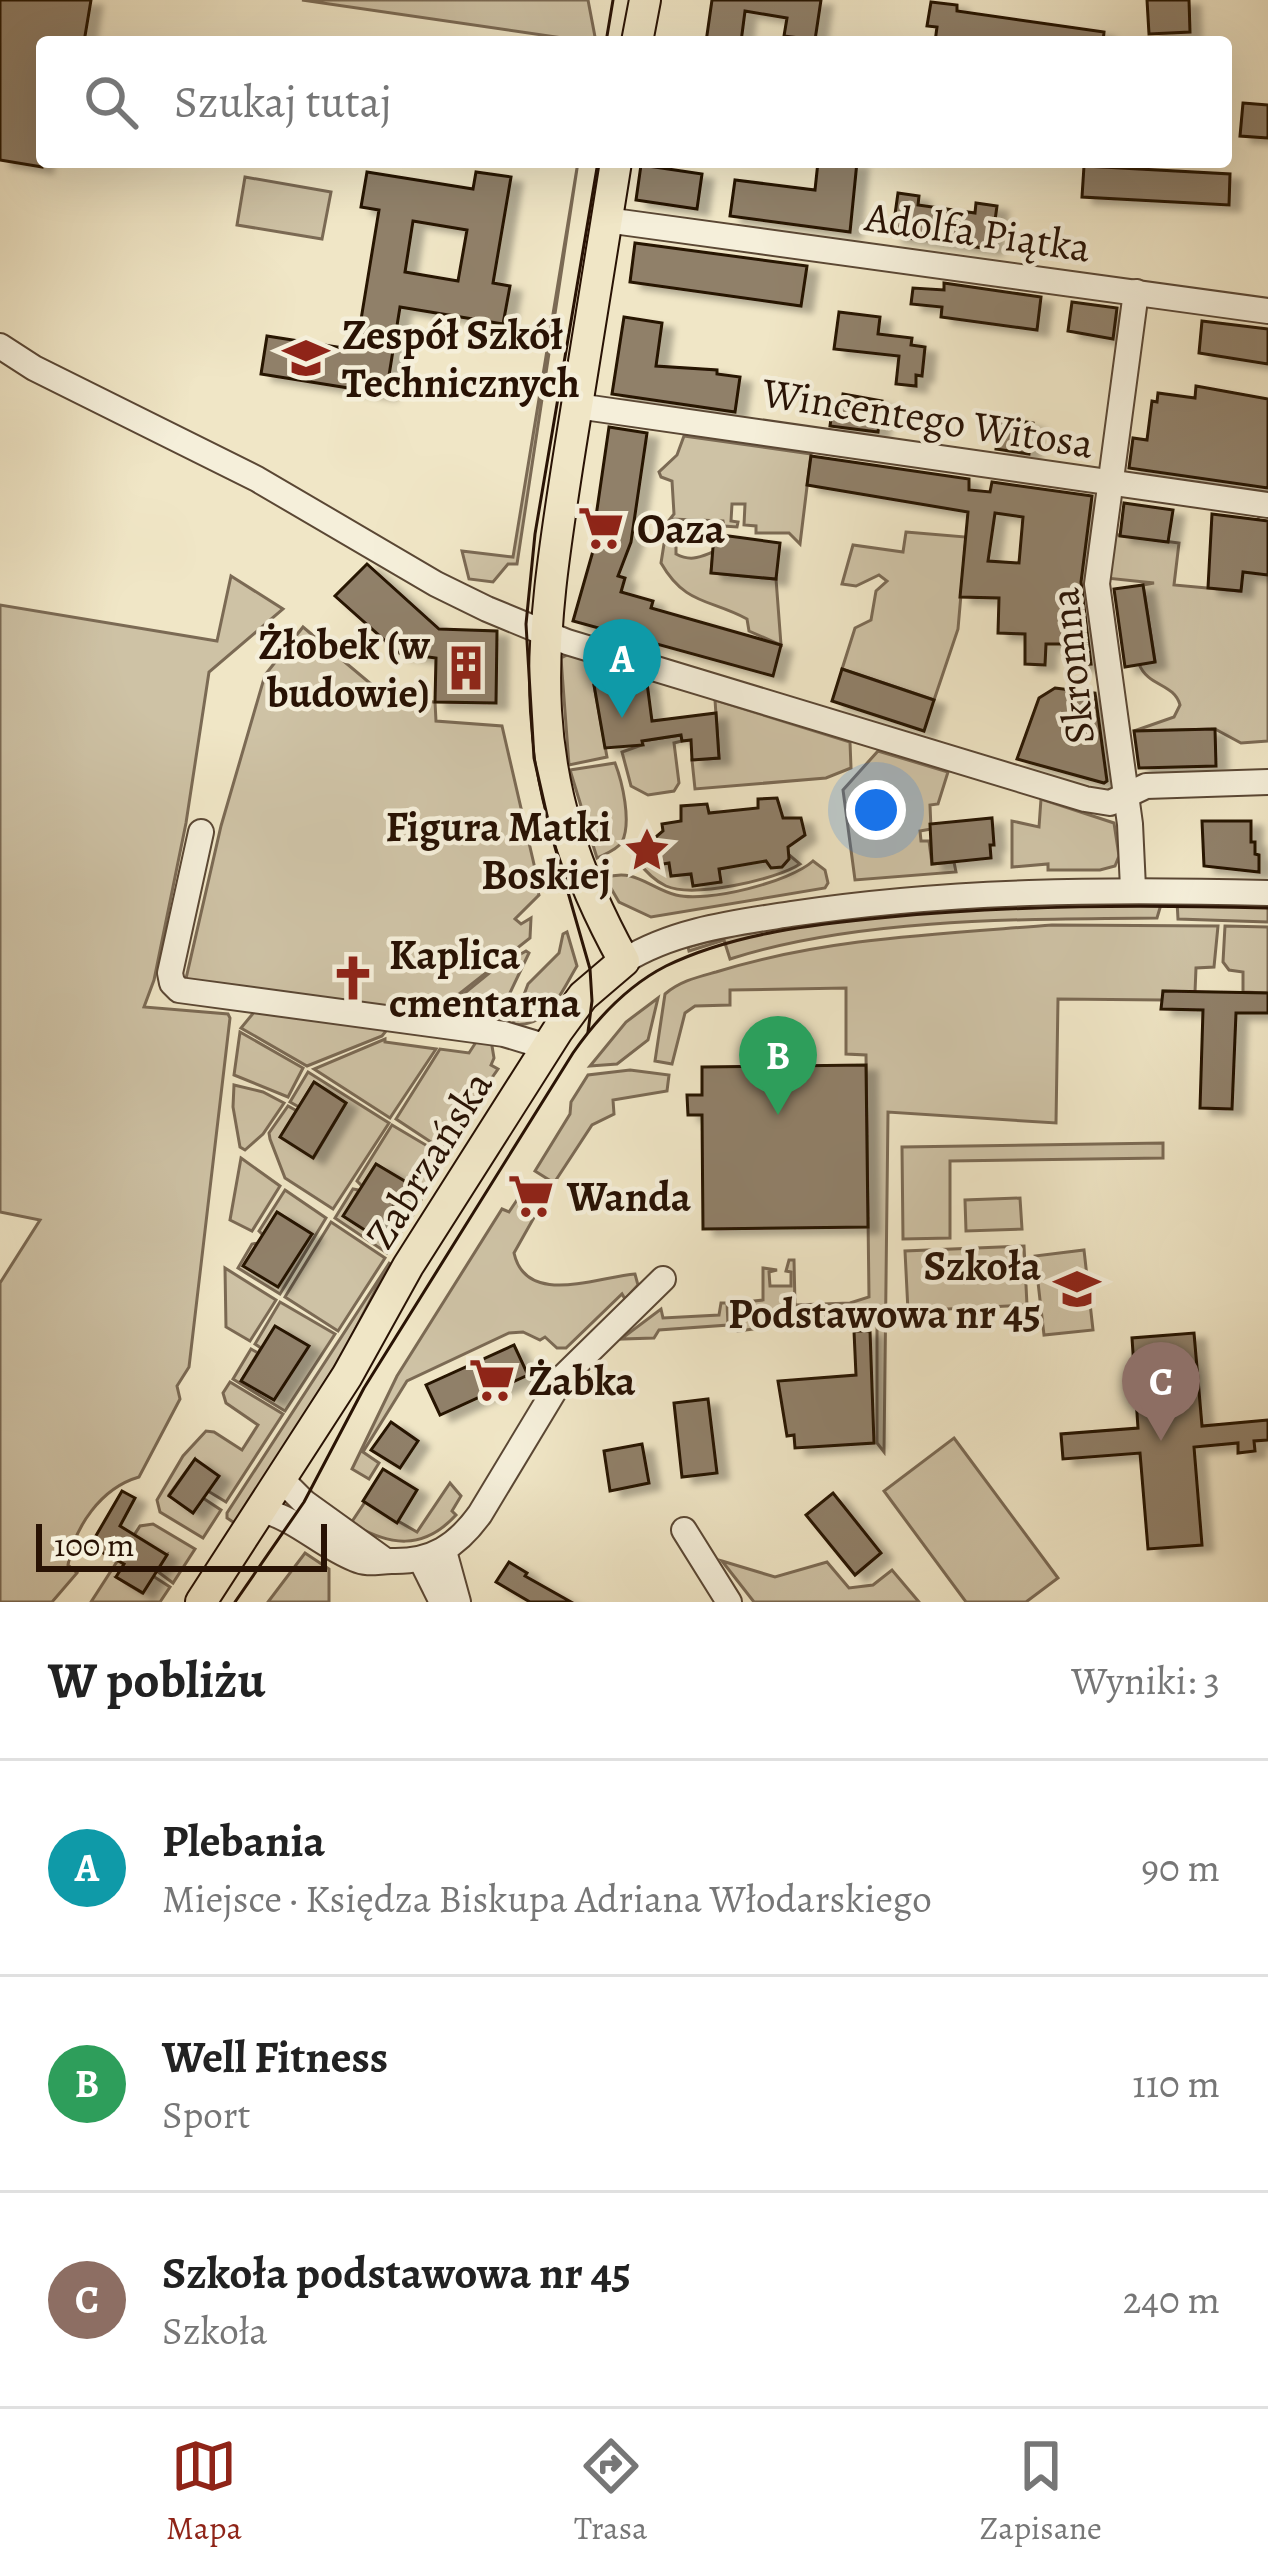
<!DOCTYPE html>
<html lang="pl">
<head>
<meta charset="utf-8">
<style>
  :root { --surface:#fff; --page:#f2f2f2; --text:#222; --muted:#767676; --line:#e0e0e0; --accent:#8f2418 }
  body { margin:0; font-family:Alegreya,serif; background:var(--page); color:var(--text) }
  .scale { position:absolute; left:36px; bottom:30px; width:291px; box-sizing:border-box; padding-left:12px; border:6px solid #281204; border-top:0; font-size:33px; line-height:42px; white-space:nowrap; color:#281204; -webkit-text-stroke:9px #f5efda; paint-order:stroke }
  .you { position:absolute; left:876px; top:810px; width:42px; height:42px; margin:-30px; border:9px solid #fff; border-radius:50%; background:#1a73e8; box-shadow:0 0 0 18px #1a73e833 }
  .badge { display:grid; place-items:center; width:78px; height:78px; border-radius:50%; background:var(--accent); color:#fff; font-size:39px; font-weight:700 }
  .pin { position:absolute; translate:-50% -99px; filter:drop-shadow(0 3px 6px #0008) }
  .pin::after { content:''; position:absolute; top:63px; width:42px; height:36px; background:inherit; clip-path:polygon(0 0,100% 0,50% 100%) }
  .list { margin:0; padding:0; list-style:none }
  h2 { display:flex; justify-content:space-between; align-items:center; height:156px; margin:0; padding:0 48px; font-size:51px }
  h2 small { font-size:39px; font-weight:400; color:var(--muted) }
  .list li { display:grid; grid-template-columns:78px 1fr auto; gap:36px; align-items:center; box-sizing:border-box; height:216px; padding:0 48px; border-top:3px solid var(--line) }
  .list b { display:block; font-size:45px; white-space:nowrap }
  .list p { margin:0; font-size:39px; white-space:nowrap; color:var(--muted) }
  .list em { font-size:39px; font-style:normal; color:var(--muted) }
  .icon { flex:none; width:66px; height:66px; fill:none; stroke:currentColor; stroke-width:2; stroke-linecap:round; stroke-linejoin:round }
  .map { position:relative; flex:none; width:1268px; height:1602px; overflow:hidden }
  .search { position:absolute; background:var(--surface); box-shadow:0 12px 48px #0002; left:36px; right:36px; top:36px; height:132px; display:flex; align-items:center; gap:30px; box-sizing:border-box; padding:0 42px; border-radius:12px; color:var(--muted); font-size:45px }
  .sheet { height:804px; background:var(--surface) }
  nav { display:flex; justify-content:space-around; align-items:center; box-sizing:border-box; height:168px; border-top:3px solid var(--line); background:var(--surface); font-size:33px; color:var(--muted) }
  nav a { display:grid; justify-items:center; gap:6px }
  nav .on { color:var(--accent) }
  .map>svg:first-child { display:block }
</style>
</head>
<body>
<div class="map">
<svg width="1268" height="1602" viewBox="0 0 1268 1602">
  <defs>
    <filter id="shadow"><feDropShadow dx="11" dy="6" stdDeviation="3" flood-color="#0004"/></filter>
  </defs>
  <rect width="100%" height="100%" fill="#f0e6c6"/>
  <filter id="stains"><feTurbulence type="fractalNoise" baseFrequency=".00167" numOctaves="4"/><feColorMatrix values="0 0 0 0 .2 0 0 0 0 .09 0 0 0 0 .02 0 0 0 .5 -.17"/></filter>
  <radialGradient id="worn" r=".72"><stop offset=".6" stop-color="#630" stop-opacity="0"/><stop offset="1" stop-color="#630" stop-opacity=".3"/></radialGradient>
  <!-- green -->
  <g fill="#cec2a5" stroke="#7b6a54" stroke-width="3">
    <polygon points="302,0 588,0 596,42 590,42"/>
    <polygon points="578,162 517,564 508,564 493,582 469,579 462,551 513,557"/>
    <polygon points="245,177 331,192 322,239 237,225"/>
    <polygon points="684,436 811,454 800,544 789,533 756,533 756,526 744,525 745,504 732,504 731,521 738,522 737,527 724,526 723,521 670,519 674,514 672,481 661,477 659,472 677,455"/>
    <path d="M1246,517v17l12,-15 -4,27 14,2v193l-27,2 -26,-14 -81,2 40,-14 6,-12c-6,-22 -32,-18 -41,-41l16,-3 -12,-76 11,-2 -48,-5 5,-44 68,9 -5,42 66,6z"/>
    <polygon points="906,532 966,537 958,629 934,700 842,669 855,628 871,620 876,591 887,581 879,575 856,586 842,584 853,545 903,552"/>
    <path d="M672,542l4,3v9c15,8 24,3 37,-2l-2,21 65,6 5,66 -32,-14 -2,-12c-37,-20 -62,-14 -86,-56l3,-19z"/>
    <path d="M231,576l52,33 -74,63 -23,151 -32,157 -10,27 84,7 2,4 -41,349 -12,19 3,13 -41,78c-38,11 -65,50 -71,88l9,8 -25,29h-52v-319l40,-63 -40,-8v-607l217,36z"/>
    <polygon points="303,627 390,700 435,702 436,721 502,726 536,873 533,876 539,895 515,919 521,924 531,918 530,938 435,1013 185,983 221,826 265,675"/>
    <polygon points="569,654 646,680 594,685 607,757 569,765 561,658"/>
    <polygon points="715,700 850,742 851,768 826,778 695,789 692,760 719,758"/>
    <polygon points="681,735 682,741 674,743 679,783 674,791 648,795 631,786 622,752 642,745 642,741"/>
    <polygon points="878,751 948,772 938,804 930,805 931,829 920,831 921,841 929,841 932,864 954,862 956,872 855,880 843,790"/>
    <path d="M615,763c7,18 17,59 7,79 -5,8 -17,12 -25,16l-27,-88z"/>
    <polygon points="1041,799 1114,823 1119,856 1115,866 1100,870 1048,870 1048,864 1012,867 1012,821 1039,827"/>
    <path d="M788,854l12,10c-24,16 -107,34 -134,22 -13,-6 -21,-15 -29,-26l32,3 2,12 20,-1 29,8 -1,-13z"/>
    <path d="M813,861l12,9 3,13 -3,5 -174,29 -32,-15 -14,-24c29,-11 44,10 71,17 31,8 114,-13 137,-34z"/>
    <path d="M1162,901l-5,17c-135,1 -299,0 -427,41l-6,-19 -35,11 -1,-4c153,-44 316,-42 474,-46z"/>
    <polygon points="1177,901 1268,904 1268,922 1178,919"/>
    <path d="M1052,925l166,1 -4,41 -18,1 -1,24 -32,-1v9l-105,-1 -2,124 -168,-11 -4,340 -7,-9v-132l-116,9v8l-23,3 -4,-28 29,-3v-32l14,2 -8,2 1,14h21v-14l-5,-1 3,-11h5l1,45 55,-2 19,-6 -3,-242 -20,-1v-66l-116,2v15l-35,1 -10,7 -13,51 -17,-3 10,-67c15,-13 33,-17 51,-22 109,-34 223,-38 336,-47z"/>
    <polygon points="1225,926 1268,927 1268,993 1243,992 1243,972 1229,970 1223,962"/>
    <path d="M567,932l10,34c-16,26 -29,63 -64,58l15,-40 31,-31 4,-19z"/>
    <polygon points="526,951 529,953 498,1018 440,1013 493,970"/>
    <polygon points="658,998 648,1040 617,1064 590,1066 626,1022"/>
    <polygon points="255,1011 385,1028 386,1031 382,1036 307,1066 241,1028"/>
    <polygon points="240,1032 303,1068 288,1097 234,1075"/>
    <polygon points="385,1039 385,1042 436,1049 390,1118 314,1069"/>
    <polygon points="478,1039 491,1040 494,1058 491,1065 498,1069 461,1122 456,1120 443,1150 396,1119 440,1049 469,1053"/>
    <polygon points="630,1070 669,1075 667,1091 613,1100 614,1114 592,1125 554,1183 535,1171 570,1114 571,1102 588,1075"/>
    <polygon points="308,1072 389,1123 333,1209 285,1178 270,1139 269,1133 288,1106 297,1111 314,1157 346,1103 314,1082 299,1107 290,1102"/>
    <polygon points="234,1085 263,1092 284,1103 263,1134 245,1150 240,1147 233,1107"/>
    <polygon points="392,1125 441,1154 417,1209 387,1253 335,1218 353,1189 359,1190 344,1216 375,1236 407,1184 376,1164 362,1186 357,1181"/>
    <polygon points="1163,1143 1163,1158 950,1161 950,1238 903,1239 902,1147"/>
    <polygon points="241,1158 280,1186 252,1231 230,1220"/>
    <path d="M548,1187l2,2 -36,64c12,54 83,24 121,21l3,11 -13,14 -3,-5 -56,54h-9l-12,-11 -5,3 -17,-8 -14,1 -102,48 -44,71 16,11 -10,16 -17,-10 45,-93 105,-167 7,3 8,-12 15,10z"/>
    <polygon points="285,1190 326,1218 280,1294 238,1268 252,1244 311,1234 277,1212 263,1235 259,1231"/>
    <polygon points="1020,1198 1022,1229 966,1231 965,1200"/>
    <polygon points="331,1222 385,1258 338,1331 285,1297"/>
    <polygon points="1024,1246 1027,1305 908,1311 905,1251"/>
    <polygon points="1084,1250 1093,1330 1044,1335 1035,1256"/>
    <polygon points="390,1262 342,1355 236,1524 227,1518 227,1513"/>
    <polygon points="225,1268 276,1300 250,1341 226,1327"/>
    <polygon points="280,1302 335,1334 285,1411 233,1379 251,1349 258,1353 241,1381 261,1348 255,1344"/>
    <polygon points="721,1303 727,1303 728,1325 659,1330 654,1338 621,1339 661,1309 663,1318 719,1315"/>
    <polygon points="230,1382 283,1414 226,1502 208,1491 195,1459 169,1495 193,1513 203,1498 221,1510 203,1538 160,1512 157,1500 183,1456 206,1431 214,1432 242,1450 258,1425 226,1403 223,1393"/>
    <polygon points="954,1438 1058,1578 1026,1602 966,1602 884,1491"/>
    <path d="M450,1483l11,13 -9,15 4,4c-33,36 -67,31 -105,8l14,-21 52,30z"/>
    <polygon points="153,1524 195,1549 173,1583 157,1571 166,1555 116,1577 142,1593 153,1576 170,1587 160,1602 91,1602 140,1526"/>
    <polygon points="305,1553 329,1569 329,1602 268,1602"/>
    <polygon points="722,1561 775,1577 827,1562 849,1588 873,1585 892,1570 919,1602 754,1602"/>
  </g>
  <!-- building -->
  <g fill="#908069" stroke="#281204" stroke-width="3" fill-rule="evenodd" filter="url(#shadow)">
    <polygon points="0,0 91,0 84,42 42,42 42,167 0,160"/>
    <polygon points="712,0 821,0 815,40 784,36 787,18 745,11 741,42 706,42"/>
    <polygon points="1147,0 1189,0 1190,32 1149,34"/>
    <polygon points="931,2 957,5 957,11 1104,32 1103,42 935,42 937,27 927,26"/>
    <polygon points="1243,103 1268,105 1268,138 1240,136"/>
    <polygon points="818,162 857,162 850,232 730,216 735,180 815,190"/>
    <polygon points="641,165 702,174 697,209 636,200"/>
    <polygon points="1084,166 1230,174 1229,205 1082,197"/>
    <path d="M367,172l106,17 3,-17 35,5 -18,106 17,3 -7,38 -103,-17 -14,87 -125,-20 6,-38 89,14 23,-140 -18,-3zM413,221l54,9 -9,51 -53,-9z"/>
    <polygon points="898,193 919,196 918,205 975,213 976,203 997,206 991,249 892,236"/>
    <polygon points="635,243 807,266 801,306 630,282"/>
    <polygon points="944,283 1041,297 1037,330 941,317 942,307 911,304 913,288 944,290"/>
    <polygon points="1072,302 1117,308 1113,339 1068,331"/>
    <polygon points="839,312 880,317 878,334 912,338 911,345 925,347 922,376 916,375 916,386 896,384 899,356 834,349"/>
    <polygon points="624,317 662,323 656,366 717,370 717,374 740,377 735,412 612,394"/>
    <polygon points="1202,321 1268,329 1268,364 1199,353"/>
    <polygon points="1196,386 1268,399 1268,488 1129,468 1133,438 1147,440 1152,401 1157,402 1158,393 1195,398"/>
    <polygon points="843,394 882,401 878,432 830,426 833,404 841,405"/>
    <polygon points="1000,418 1033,423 1029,454 996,449"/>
    <polygon points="609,427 647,433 631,542 618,576 625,578 621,592 653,601 651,608 781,645 773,676 573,621 597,537 593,537"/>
    <path d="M811,456l158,23v11l21,2 2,-10 100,14 -11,86 10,82 -16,1 -2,-21h-27l-1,21 -20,-1v-30l-27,-1 1,-35 -39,-1 8,-85 -161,-27zM995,513l28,4 -4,46 -31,-2z"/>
    <polygon points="1124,503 1173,510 1168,542 1120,536"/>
    <polygon points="1212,514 1268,521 1268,575 1243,572 1241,591 1208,588"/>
    <polygon points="714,534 780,543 776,579 711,573"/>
    <polygon points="367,564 439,629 497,631 496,703 435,702 436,658 399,653 335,596"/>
    <polygon points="1143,585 1155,662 1125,667 1114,589"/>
    <polygon points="842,669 934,700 924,731 832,701"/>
    <polygon points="614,681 647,683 652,721 716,713 719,758 692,760 691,740 682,741 681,735 642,741 643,745 605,748 594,685"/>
    <polygon points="1055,688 1095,693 1107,781 1104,783 1017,759 1039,698"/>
    <polygon points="1215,729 1216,766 1139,768 1134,731"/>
    <polygon points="777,798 783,818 801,818 805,835 788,847 789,859 782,867 771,868 766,861 719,869 721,882 693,886 691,874 671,876 669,863 657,865 651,859 650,842 663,831 662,824 681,821 681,806 707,804 709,813 758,808 758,799"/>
    <polygon points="992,818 994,845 990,845 991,858 932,864 930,824"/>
    <polygon points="1202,821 1251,821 1251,842 1255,842 1255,854 1259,855 1259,872 1204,866"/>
    <polygon points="1163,991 1268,993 1268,1013 1236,1013 1232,1109 1200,1108 1203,1010 1161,1009"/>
    <polygon points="866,1065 868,1227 703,1229 702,1115 688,1115 687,1095 702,1095 702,1067"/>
    <polygon points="314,1082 346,1103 313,1158 280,1137"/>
    <polygon points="376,1164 408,1183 374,1236 343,1216"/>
    <polygon points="277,1212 312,1234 278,1287 243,1266"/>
    <polygon points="275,1326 309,1346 274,1400 241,1381"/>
    <polygon points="854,1331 870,1331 874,1443 795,1448 794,1435 787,1436 778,1381 856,1375"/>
    <polygon points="1194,1333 1202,1426 1268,1420 1268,1440 1254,1441 1255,1451 1238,1453 1238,1443 1194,1447 1202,1545 1148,1549 1140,1453 1063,1459 1061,1434 1138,1428 1132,1338"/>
    <polygon points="514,1345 528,1375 440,1415 426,1385"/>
    <polygon points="708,1399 717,1473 682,1477 674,1403"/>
    <polygon points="391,1422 418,1441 400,1468 371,1450"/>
    <polygon points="642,1444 649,1483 610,1491 604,1451"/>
    <polygon points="195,1459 219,1476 193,1513 169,1496"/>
    <polygon points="383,1469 417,1490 397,1523 363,1501"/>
    <polygon points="122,1491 135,1498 120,1526 167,1555 143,1593 116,1577 124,1564 90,1546"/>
    <polygon points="833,1493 881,1553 855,1575 806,1515"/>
    <polygon points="509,1562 527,1573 525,1576 571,1602 530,1602 496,1582"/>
  </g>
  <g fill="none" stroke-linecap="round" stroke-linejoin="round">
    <!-- minor casing -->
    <g stroke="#5a4734" stroke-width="28">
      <g id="minor">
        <polyline points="606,220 1268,311"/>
        <polyline points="0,346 34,368 257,479 436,584 487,609 567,642 1085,799 1110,803 1146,786 1268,782"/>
        <polyline points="577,406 1268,505"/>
        <polyline points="201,832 170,973 172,983 179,990 504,1034 547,1047"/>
        <polyline points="1133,888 1130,824 1097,584 1136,292"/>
        <path d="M624,961c50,-31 110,-38 167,-47 159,-24 317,-25 477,-21"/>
        <polyline points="281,1479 304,1502 386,1561"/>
        <path d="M262,1510c35,9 60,36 93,49 13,6 23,2 37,2 40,1 65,-15 88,-47l82,-136 101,-99"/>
        <polyline points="684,1530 729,1602"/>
        <polyline points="444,1551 458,1602"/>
        <polyline points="421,1560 442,1602"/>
      </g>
    </g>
    <!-- major casing -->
    <g stroke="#281204" stroke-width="34">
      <g id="major">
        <polyline points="637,42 645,0"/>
        <path d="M201,1602l146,-226 61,-110 150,-236 25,-34 41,-35c-104,-188 -86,-309 -54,-512 15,-95 30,-191 46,-287"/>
      </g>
    </g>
    <!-- minor -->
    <use href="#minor" stroke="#f5efda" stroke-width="24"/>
    <!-- major -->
    <use href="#major" stroke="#f0e6c6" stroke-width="30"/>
    <!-- tram -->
    <g stroke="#281204" stroke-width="3">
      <polyline points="606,42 613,0"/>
      <polyline points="588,1032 592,1001 590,969 551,833 534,758 526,624 535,534 598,162"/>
      <path d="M235,1602l69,-100 60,-114 209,-335c25,-36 54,-67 93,-87 68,-33 150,-42 224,-49 127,-12 251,-12 378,-9"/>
    </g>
  </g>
  <!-- icons -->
  <defs>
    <g id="school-bare" transform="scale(3.6)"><path d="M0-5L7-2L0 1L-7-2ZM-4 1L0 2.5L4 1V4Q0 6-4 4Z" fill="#8f2418" stroke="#f5efda" stroke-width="2.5" paint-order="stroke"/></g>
    <g id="supermarket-bare" transform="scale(3.6)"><path d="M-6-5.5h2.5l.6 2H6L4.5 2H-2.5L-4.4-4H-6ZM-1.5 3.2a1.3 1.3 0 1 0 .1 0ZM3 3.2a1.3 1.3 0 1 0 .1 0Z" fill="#8f2418" stroke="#f5efda" stroke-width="2.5" paint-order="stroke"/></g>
    <g id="building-bare" transform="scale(3.6)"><path d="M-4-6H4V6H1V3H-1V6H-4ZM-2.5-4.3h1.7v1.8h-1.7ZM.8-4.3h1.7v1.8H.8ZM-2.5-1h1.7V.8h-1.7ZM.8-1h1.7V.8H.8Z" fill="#8f2418" stroke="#f5efda" stroke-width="2.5" paint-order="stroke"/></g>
    <g id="sight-bare" transform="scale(3.6)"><path d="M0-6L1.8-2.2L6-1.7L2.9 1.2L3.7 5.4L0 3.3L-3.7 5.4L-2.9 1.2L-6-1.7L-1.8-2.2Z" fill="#8f2418" stroke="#f5efda" stroke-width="2.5" paint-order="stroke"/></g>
    <g id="church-bare" transform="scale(3.6)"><path d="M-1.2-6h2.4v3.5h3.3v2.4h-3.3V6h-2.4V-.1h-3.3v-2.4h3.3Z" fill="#8f2418" stroke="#f5efda" stroke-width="2.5" paint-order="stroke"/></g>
  </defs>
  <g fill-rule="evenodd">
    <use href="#school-bare" x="306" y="358"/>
    <use href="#supermarket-bare" x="601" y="528"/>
    <use href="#building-bare" x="466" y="668"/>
    <use href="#sight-bare" x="647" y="850"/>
    <use href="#church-bare" x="353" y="978"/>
    <use href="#supermarket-bare" x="531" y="1196"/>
    <use href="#school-bare" x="1077" y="1289"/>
    <use href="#supermarket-bare" x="492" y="1380"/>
  </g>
  <g text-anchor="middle" stroke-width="9" stroke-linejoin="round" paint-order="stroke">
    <!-- street labels -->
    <g font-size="42" fill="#281204" stroke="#f5efda">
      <text transform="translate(978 231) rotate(8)" y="15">Adolfa Piątka</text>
      <text transform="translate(928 417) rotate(9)" y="15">Wincentego Witosa</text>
      <text transform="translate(1071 666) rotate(-96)" y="15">Skromna</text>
      <text transform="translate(428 1159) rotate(-58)" y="15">Zabrzańska</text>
    </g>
    <!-- poi labels -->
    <g font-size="42" font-weight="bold" fill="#281204" stroke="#f5efda" text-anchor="start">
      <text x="342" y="349">Zespół Szkół<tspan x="342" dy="48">Technicznych</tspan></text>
      <text x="637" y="543">Oaza</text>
      <text x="430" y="659" text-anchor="end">Żłobek (w<tspan x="430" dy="48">budowie)</tspan></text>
      <text x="611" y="841" text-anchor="end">Figura Matki<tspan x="611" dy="48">Boskiej</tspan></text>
      <text x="389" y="969">Kaplica<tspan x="389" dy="48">cmentarna</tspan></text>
      <text x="567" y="1211">Wanda</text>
      <text x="1041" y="1280" text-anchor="end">Szkoła<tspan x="1041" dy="48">Podstawowa nr 45</tspan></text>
      <text x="528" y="1395">Żabka</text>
    </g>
  </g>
  <rect width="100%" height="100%" filter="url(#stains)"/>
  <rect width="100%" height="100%" fill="url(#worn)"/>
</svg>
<div class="scale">100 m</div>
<div class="you"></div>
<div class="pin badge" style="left:622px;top:718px;background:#0f9aa8">A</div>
<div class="pin badge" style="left:778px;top:1115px;background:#2e9e5b">B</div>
<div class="pin badge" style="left:1161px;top:1441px;background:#8d6e63">C</div>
<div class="search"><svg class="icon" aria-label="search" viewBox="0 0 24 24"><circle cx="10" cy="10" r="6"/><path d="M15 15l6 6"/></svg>Szukaj tutaj</div>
</div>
<section class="sheet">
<h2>W pobliżu<small>Wyniki: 3</small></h2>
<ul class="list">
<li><span class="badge" style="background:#0f9aa8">A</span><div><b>Plebania</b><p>Miejsce · Księdza Biskupa Adriana Włodarskiego</p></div><em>90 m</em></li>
<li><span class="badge" style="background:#2e9e5b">B</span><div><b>Well Fitness</b><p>Sport</p></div><em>110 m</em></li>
<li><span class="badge" style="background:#8d6e63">C</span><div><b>Szkoła podstawowa nr 45</b><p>Szkoła</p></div><em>240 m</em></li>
</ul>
</section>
<nav>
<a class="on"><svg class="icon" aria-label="map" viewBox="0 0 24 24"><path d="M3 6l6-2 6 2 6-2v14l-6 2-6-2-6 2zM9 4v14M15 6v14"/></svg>Mapa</a>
<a><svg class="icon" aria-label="directions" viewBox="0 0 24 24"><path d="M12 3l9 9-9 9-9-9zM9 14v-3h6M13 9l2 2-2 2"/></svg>Trasa</a>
<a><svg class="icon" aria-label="saved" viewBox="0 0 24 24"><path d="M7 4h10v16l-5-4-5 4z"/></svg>Zapisane</a>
</nav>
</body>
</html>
